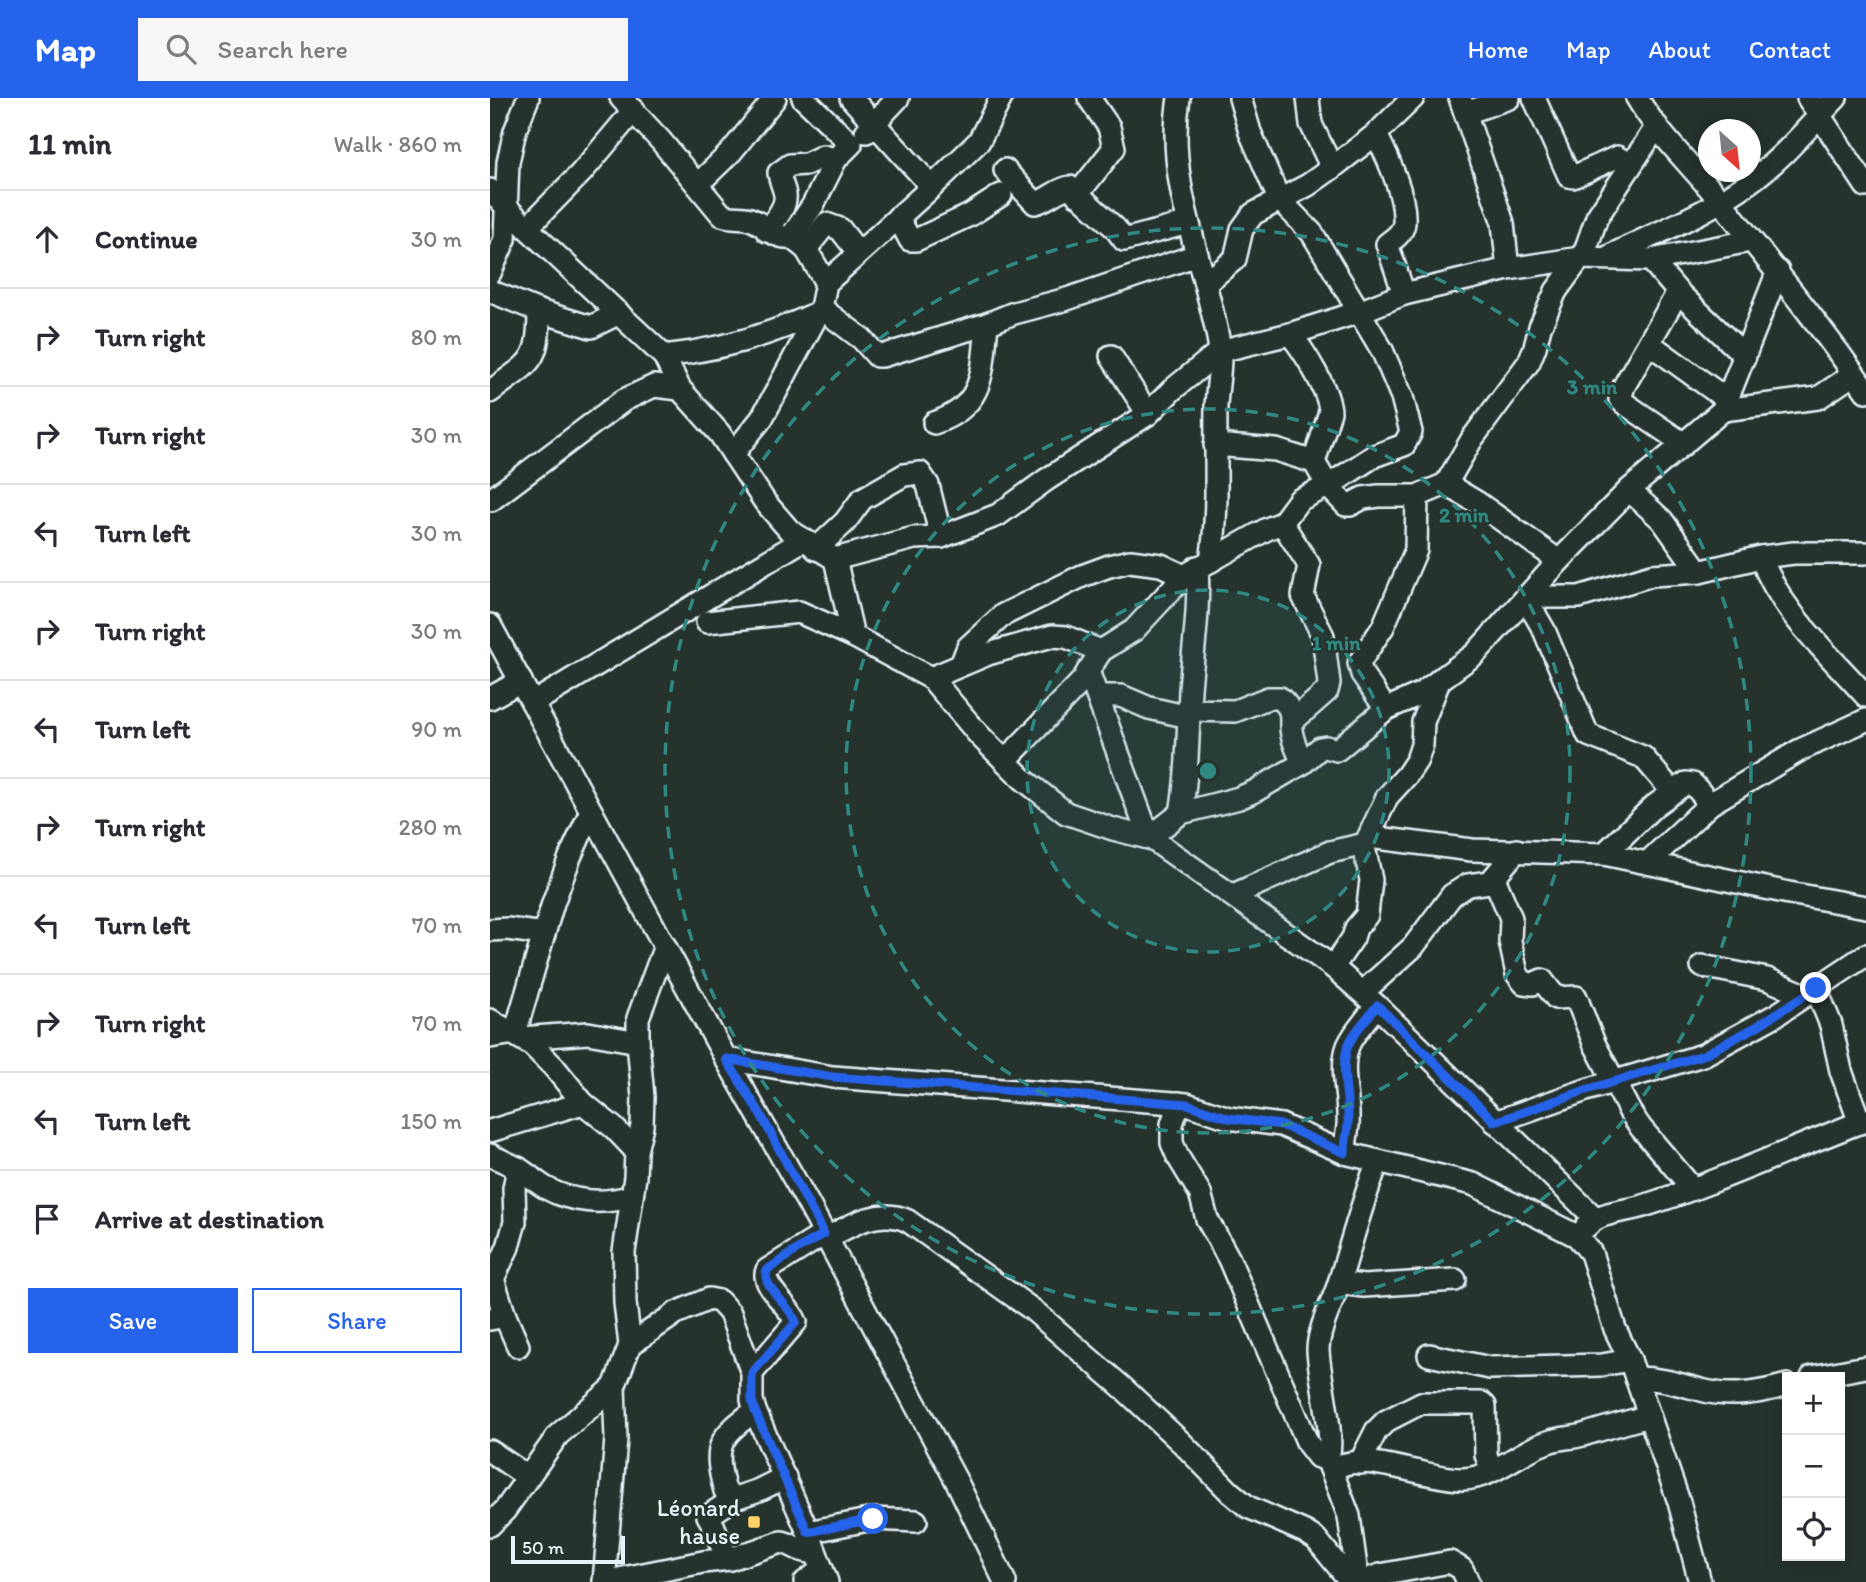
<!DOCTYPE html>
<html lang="en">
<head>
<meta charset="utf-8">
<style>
  :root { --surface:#fff; --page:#f7f7f7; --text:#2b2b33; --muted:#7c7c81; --line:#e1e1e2; --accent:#2563eb }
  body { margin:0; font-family:Itim,sans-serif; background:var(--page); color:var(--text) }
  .controls { position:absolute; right:21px; bottom:21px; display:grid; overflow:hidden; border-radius:0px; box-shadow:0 4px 18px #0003 }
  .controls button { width:63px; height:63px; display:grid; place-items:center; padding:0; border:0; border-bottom:2px solid var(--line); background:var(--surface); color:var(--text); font:35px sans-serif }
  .compass { position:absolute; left:1208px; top:21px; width:63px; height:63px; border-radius:50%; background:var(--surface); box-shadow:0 4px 18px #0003; rotate:153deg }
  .scale { position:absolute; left:21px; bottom:18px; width:114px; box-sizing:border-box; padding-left:7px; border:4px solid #e8f1f8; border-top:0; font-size:19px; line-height:24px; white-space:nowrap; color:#e8f1f8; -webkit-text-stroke:5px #26332d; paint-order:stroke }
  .stop { position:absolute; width:21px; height:21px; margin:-16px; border:5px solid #2563eb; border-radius:50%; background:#fff }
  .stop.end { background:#2563eb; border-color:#fff; box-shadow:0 2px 7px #0008 }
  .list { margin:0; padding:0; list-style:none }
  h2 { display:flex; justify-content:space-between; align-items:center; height:91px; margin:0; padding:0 28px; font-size:30px }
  h2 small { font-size:23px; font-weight:400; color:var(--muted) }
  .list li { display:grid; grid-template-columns:46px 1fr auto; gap:21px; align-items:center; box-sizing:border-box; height:98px; padding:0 28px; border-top:2px solid var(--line) }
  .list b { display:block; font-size:26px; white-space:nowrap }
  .list em { font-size:23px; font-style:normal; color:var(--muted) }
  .actions { display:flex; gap:14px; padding:21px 28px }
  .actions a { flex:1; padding:16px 0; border:2px solid var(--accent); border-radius:0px; text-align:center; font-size:24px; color:var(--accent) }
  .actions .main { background:var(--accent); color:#fff }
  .icon { flex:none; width:38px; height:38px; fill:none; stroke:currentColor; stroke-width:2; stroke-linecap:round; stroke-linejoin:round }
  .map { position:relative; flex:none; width:1376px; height:1484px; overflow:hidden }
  header { display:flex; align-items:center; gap:42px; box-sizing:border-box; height:98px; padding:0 35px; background:var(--accent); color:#fff }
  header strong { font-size:33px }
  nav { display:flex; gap:38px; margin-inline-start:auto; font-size:24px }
  .search { width:490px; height:63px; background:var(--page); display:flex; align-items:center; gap:18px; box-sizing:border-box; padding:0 24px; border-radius:0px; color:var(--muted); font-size:26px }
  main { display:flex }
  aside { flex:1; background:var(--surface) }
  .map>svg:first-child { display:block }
</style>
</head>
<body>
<header>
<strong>Map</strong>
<div class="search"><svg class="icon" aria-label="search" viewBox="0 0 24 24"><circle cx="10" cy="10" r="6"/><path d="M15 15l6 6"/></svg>Search here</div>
<nav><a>Home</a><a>Map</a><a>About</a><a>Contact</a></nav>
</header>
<main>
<aside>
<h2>11 min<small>Walk · 860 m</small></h2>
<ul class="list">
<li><svg class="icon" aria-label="ahead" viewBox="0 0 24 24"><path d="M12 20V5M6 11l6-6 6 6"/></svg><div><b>Continue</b></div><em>30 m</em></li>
<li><svg class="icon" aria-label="right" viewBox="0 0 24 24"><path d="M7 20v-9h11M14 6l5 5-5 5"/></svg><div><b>Turn right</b></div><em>80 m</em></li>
<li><svg class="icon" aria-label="right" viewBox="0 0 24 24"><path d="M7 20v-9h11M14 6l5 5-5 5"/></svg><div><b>Turn right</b></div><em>30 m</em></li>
<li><svg class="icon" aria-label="left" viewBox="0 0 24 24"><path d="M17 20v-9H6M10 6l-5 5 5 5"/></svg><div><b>Turn left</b></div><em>30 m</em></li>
<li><svg class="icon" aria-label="right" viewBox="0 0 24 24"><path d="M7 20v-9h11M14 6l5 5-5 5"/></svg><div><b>Turn right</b></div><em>30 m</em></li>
<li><svg class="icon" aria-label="left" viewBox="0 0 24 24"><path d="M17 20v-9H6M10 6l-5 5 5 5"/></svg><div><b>Turn left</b></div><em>90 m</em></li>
<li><svg class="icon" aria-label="right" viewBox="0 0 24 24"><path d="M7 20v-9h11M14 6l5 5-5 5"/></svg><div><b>Turn right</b></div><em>280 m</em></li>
<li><svg class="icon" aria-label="left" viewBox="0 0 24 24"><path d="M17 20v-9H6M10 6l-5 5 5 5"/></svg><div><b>Turn left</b></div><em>70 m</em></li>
<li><svg class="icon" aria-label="right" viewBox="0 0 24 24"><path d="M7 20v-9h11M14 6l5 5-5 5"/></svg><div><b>Turn right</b></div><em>70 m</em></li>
<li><svg class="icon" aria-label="left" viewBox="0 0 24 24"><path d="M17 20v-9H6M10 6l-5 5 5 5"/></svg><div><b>Turn left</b></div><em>150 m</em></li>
<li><svg class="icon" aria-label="arrive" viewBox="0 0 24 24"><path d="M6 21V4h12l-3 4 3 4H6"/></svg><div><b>Arrive at destination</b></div></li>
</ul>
<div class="actions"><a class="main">Save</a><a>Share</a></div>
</aside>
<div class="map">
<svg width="1376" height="1484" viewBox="0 0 1376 1484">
  <rect width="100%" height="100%" fill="#26332d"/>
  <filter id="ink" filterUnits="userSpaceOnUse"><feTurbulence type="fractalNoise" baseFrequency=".0143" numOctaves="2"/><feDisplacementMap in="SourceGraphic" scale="14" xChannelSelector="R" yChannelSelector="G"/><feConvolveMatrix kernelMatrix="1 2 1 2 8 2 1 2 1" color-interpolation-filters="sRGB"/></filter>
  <g filter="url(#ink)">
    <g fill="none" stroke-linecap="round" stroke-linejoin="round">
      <!-- minor casing -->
      <g stroke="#e8f1f8" stroke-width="26">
        <g id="minor">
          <path d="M131,0l40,43 61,74c10,4 21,1 28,4 16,5 22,20 41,18l15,12 20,34"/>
          <polyline points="361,0 442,89"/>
          <path d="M689,0c-14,83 24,160 39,240 5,22 -1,46 -2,69 -1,51 3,103 -5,154"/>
          <polyline points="818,0 821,26 842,70"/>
          <polyline points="970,0 1013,125 1018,171"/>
          <polyline points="1044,0 1079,78 1083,79 1127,59 1141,67"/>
          <path d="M1147,0c23,39 57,70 85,105 49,62 99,123 144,188"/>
          <polyline points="1318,0 1376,88"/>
          <polyline points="976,15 1019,0"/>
          <polyline points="376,34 408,0"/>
          <path d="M886,36c12,24 30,62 28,89 -1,10 -10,16 -17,21l17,50"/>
          <path d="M515,72l30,33c13,-3 22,-14 35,-16l45,41 9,12 64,-17"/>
          <polyline points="208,86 241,54 285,0"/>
          <polyline points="0,92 37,130 174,258 190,291 230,336 275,404 300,433 345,461 363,538 441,580 489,637 533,681 576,715 623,731 662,741 843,869 886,907 1104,1119"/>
          <polyline points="587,97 624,50 619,29 599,0"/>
          <polyline points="408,119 420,142 426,142 480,117 511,97"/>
          <polyline points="37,130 91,75 144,12"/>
          <path d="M277,133c7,-10 20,-24 18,-36 -1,-8 -5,-13 -6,-22l11,-8 16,-1 17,-8 13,3"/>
          <polyline points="301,139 323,107 346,61 361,46 313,0"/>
          <polyline points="316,151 336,126 350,131 368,154"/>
          <path d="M1118,159c47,-24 101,-44 143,-76 32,-23 58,-55 85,-83"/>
          <polyline points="1161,162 1188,194 1255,258"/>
          <polyline points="0,175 15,141 18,64 25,33 38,0"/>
          <polyline points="716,185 745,161 752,131 763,116 818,87 842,70 886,36 923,0"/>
          <polyline points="0,193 49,213 101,229 129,215"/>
          <polyline points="1188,194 1134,288 1130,301 1134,305 1194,346"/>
          <polyline points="331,210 372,241 387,258 392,258 497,226 524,215 577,201 707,157"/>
          <path d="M800,236c13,15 40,58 40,78l-16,50"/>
          <polyline points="1160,246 1236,301"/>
          <path d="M174,258c54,-6 104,-20 153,-43"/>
          <polyline points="621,258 658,316"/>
          <path d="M0,294c40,-31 49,-27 49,-81"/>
          <polyline points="1233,312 1328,300 1364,276"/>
          <path d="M444,325c52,-17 48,-53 53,-99"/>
          <polyline points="725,347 786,352 824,364 838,388 856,407 860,407 873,400 889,398 927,398 956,386 988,405 1069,463"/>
          <polyline points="243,356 272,320 331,210 336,185 442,89 489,43 511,0"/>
          <polyline points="956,386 982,341 1039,264 1045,249 1050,229 1066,193 1095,153 1107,119 1167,28"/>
          <polyline points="1139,392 1172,422 1209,474"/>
          <polyline points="0,400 1,402 134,302 164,288 190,291"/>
          <polyline points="792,425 819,467 813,498 833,538 839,585 837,593 804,622"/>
          <polyline points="326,451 355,424 372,401 414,377 430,375 438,387 451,439"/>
          <path d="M1271,459c19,55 67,96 105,139"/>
          <polyline points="345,461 424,440 451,439 508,417 556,382 658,316 682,292 730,253 800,236 869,214 914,196 1018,171 1090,160 1161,162 1260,143"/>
          <polyline points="1042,494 1057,499 1089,499 1162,477 1209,474 1271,459 1304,455 1376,455"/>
          <polyline points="1036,501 1054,532 1098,637 1153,659 1182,693"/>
          <polyline points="217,524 309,514 363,538"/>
          <polyline points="0,527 236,961 318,1105 468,1386 515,1484"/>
          <polyline points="471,567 478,549 513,517 592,478 619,468 640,463 671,467 694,478"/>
          <polyline points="598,573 654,726 656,739"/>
          <polyline points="441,580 498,556 562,538 576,539 611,553"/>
          <polyline points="609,598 631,598 659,610 699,619"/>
          <polyline points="0,600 31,583"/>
          <polyline points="43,605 313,442"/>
          <polyline points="896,611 872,576 869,565 893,529 926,452 927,398"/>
          <path d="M699,612l46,1 33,-13h12c17,15 8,21 12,37 2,10 7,19 11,28"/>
          <polyline points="515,663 592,583 611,553 644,532 694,478 777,431 792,425 809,402 838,388 884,358 914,347 921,334 912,299 892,252 822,135 789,101 760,34 750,0"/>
          <polyline points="691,715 749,700 765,693 813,665 830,650 836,649 847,652 896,611 932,595 985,556 1069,463 1139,392 1233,312 1288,173"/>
          <polyline points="879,739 982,752 1114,756 1299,795 1376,809"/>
          <path d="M662,741l7,-9 22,-17c7,-41 7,-81 9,-123 3,-41 10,-82 7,-123"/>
          <polyline points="1114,756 1164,708 1196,685 1203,686 1220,706"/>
          <polyline points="1158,764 1220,706 1310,652 1376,622"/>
          <polyline points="1004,780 1021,820 1020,843 1027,876 1034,885 1043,886 1052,882 1066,900 1086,899 1104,945 1140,1014 1151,1030 1203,1091"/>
          <polyline points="743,797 840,754 871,747 874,749"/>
          <polyline points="0,832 17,831 54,836"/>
          <polyline points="1212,868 1277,881 1315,897"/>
          <polyline points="843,869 863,840 866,830 877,817 881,782 874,749 897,699 917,677 927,662 932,647 933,624 950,581"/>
          <polyline points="1326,890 1341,927 1351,973 1370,1025"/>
          <polyline points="873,894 923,849 962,797 978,787 1000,784 1027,752"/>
          <polyline points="0,922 42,947 64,969 93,1005 124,1030 146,1053"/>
          <polyline points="0,939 25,935 63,805 80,759 101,713"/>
          <polyline points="31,940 98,935 148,944"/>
          <polyline points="236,961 343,979 697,1006 739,1020 791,1027 855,1055 983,1086 1087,1138 1101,1155 1125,1231 1140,1262 1189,1404 1210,1484"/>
          <polyline points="689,1005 682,1026 682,1045 688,1059 710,1095 717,1121 739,1161 818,1346 828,1359 837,1361"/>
          <polyline points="1005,1024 1096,992 1213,957 1286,917 1376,857"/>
          <polyline points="0,1033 93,1005"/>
          <path d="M855,1055c0,-10 2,-19 3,-28 2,-25 -9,-55 0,-79 6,-15 20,-27 28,-41"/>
          <path d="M0,1057c10,5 20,9 29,14 10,6 18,14 27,19 25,14 58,17 85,8"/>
          <path d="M1096,1129c13,-15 35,-15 54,-20 77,-24 150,-58 226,-87"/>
          <path d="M336,1141c24,-14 54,-32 82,-18l125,89 89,77 60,56 48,49 18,15 57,25 11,7 35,43"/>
          <polyline points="0,1182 3,1181 18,1149 25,1124 24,1090 28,1070"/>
          <polyline points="849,1185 874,1188 965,1182"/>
          <polyline points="15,1218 28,1248"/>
          <polyline points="0,1221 15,1218 3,1181"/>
          <polyline points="140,1247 186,1215 219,1201 229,1203 240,1215 262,1275 262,1302 265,1313 318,1434 337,1484"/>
          <polyline points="939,1257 1000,1270 1112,1267 1140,1262"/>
          <path d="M262,1275l44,-51c-6,-16 -36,-37 -29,-52l57,-36"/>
          <polyline points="1322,1279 1376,1269"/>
          <path d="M1146,1280c24,0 42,6 65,12 29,8 58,3 86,-5"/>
          <path d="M265,1313c-37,26 -42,36 -30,80l10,7 24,-8 26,-13"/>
          <polyline points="0,1353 38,1379"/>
          <polyline points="870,1365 886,1333 896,1323 931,1305 992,1305 995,1308 996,1357 1002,1372"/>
          <path d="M843,1372c26,-22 96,10 130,9 32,-1 58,-30 88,-38 10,-3 21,-3 32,-6 22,-7 44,-13 66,-19"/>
          <polyline points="0,1427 15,1412 68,1337 124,1289"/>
          <polyline points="318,1434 383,1421 426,1423"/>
          <path d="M240,1461c-12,-13 -12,-29 -22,-43l27,-18"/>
          <polyline points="114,1484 126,1341 124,1289 140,1247 135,1205 134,1154 145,1079 146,1053 152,1028 153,999 148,944 148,920 175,848"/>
          <path d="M114,1484l99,-20 27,-3 51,-17c11,1 18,11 33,10"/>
          <polyline points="315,1484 332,1471"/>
          <path d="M868,1484l-9,-66 -22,-57c10,-14 -9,-86 -9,-110 1,-22 14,-45 21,-66 13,-42 23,-81 39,-122"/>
          <polyline points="880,1484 884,1479 890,1477 960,1464 972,1471 978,1484"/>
        </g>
      </g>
      <!-- minor -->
      <use href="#minor" stroke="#26332d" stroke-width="21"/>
    </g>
  </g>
  <g fill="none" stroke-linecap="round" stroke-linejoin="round" filter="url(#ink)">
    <!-- route -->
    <path stroke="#2563eb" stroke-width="9" d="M383,1421l-65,13 -53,-121 -3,-11v-27l44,-51c-6,-17 -36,-37 -29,-52l34,-23 23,-13 -63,-119 -35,-56 107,18 354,27 42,14 52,7 64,28c0,-10 2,-19 3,-28 2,-25 -9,-55 0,-79 6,-16 20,-27 29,-41l118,117 91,-32 117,-35 53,-28 60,-39"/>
  </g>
  <!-- distance rings -->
  <circle cx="718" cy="673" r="181" fill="#308883" fill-opacity=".12"/>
  <g fill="none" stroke="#308883" stroke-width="3.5" stroke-dasharray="12 9">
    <circle cx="718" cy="673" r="181"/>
    <circle cx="718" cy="673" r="362"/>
    <circle cx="718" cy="673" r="543"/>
  </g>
  <!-- markers -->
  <rect fill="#ffd166" stroke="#26332d" stroke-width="2.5" x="257" y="1417" width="14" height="14" rx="3.5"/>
  <g text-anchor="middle" stroke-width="5" stroke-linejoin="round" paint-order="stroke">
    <!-- poi labels -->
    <g font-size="24" fill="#e8f1f8" stroke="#26332d" text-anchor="end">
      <text x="250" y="1418">Léonard<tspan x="250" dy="28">hause</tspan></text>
    </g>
  </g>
  <circle cx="718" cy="673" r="10" fill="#308883" stroke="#26332d" stroke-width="3.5"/>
  <g font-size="21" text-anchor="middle" font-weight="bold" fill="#308883" stroke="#26332d" stroke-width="5" stroke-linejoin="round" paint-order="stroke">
    <text x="1102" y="296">3 min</text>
    <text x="974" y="424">2 min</text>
    <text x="846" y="552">1 min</text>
  </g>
</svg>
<div class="controls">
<button>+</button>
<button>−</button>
<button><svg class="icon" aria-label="locate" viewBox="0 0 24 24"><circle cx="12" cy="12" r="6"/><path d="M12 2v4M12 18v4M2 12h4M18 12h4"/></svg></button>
</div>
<svg class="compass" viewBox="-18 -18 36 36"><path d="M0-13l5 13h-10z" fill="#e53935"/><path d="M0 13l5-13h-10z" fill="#7c7c81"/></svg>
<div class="scale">50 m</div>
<div class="stop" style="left:383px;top:1421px"></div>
<div class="stop end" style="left:1326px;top:890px"></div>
</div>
</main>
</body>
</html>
